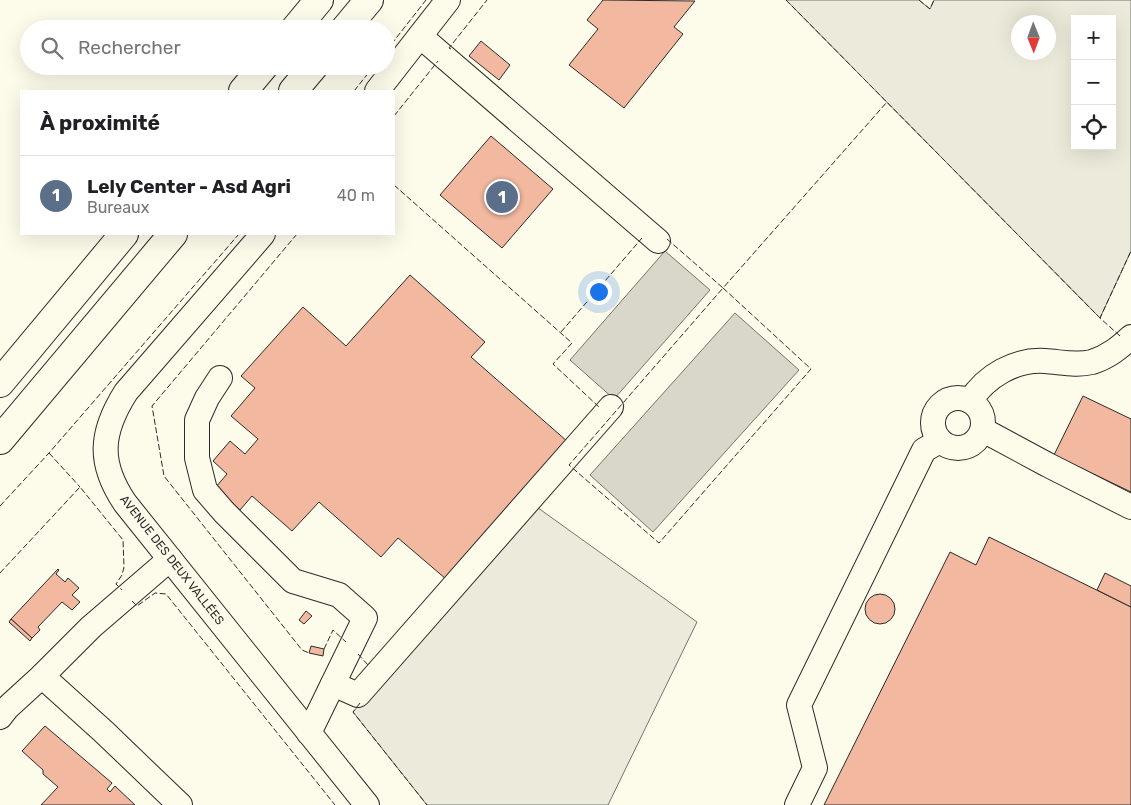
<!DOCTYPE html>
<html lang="fr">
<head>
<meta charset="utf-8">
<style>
  :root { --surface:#fff; --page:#f2f2f2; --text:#202124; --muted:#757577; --line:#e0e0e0; --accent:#ea580c }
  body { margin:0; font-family:Rubik,sans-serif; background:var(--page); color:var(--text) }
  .controls { position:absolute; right:15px; top:15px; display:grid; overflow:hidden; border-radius:0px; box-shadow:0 5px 20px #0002 }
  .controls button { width:45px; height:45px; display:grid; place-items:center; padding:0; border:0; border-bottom:1px solid var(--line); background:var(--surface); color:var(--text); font:25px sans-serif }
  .compass { position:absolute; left:1011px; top:15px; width:45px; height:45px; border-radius:50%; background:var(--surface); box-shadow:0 5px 20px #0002; rotate:179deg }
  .you { position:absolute; left:598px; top:291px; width:18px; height:18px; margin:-12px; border:4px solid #fff; border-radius:50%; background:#1a73e8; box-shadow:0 0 0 8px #1a73e833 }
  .badge { display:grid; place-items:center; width:32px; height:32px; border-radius:50%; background:var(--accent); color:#fff; font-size:16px; font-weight:700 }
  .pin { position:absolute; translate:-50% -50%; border:2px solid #fff; box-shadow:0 1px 5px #0006 }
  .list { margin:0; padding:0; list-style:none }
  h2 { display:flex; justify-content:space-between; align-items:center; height:65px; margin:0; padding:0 20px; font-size:21px }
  h2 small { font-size:16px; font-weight:400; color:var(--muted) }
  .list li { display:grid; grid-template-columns:32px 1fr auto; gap:15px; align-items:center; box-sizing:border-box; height:80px; padding:0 20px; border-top:1px solid var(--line) }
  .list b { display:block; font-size:19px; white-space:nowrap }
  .list p { margin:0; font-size:16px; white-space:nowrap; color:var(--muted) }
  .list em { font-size:16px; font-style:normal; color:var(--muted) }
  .icon { flex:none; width:28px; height:28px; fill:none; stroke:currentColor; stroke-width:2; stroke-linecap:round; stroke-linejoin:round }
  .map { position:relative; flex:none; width:1131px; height:805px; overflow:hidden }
  .search { position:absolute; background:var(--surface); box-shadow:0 5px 20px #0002; left:20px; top:20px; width:375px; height:55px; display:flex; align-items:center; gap:12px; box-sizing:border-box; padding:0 18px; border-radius:28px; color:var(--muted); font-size:19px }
  .panel { position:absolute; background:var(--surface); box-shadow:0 5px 20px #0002; left:20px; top:90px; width:375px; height:145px; border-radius:0px }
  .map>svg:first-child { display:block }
</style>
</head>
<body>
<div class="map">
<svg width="1131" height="805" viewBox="0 0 1131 805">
  <rect width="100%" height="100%" fill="#fdfbea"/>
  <!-- green -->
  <g fill="#ecebdb" stroke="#74746e" fill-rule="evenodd">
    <path d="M786,0h133l11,9 4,-9h197v251l-31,67zM1075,19h37v127h-37zM1018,22h30v30h-30z"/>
    <polygon points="534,505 697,622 608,805 427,805 353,712"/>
  </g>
  <!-- water -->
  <g fill="#d8d7c9" stroke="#74746e">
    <polygon points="665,251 710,290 614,399 570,360"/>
    <polygon points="735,313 799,370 653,532 590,475"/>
  </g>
  <!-- building -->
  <g fill="#f2b8a0" stroke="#2b2b2b">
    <polygon points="603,0 695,1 674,27 683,34 624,108 569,65 598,29 587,20"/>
    <polygon points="481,41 510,65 499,80 469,56"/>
    <polygon points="491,136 553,189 502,248 440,195"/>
    <polygon points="410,275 485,342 471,357 568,442 446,579 398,538 381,557 319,502 292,531 252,496 240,510 215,488 227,474 213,461 230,441 245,454 258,439 231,416 255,388 241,376 303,307 346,346"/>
    <polygon points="1083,396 1131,419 1131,492 1054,455"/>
    <polygon points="989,537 1131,607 1131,805 824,805 950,552 976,565"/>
    <polygon points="58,569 59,570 56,574 65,582 68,578 79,588 72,595 80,602 72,610 62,602 38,627 40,630 32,638 11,619"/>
    <polygon points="1105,573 1131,586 1131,607 1097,590"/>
    <circle cx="880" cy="609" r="15"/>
    <polygon points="306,611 312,616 304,624 299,620"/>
    <polygon points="11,619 32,638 30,641 9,622"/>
    <polygon points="311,646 324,649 323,656 309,653"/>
    <polygon points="45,726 112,783 107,789 110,792 115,786 135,805 41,805 58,787 43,774 43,770 22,751"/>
  </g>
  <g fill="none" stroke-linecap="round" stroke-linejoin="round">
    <!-- minor casing -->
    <g stroke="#2b2b2b" stroke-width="26">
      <g id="minor">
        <polyline points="420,36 658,241"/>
        <polyline points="377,91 448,0"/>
        <path d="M263,234l-137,158c-26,41 -28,71 -1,111l242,302"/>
        <polyline points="220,378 207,398 197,420 197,458 205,490 224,512 293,581 339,595 365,618 309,733"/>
        <circle cx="958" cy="423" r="25"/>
        <path d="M970,401c16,-25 45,-42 75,-40 16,1 31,5 47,1 16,-5 27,-14 39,-25"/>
        <polyline points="983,430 1048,465 1131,507"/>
        <polyline points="42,676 104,732 180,805"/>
        <polyline points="333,684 358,695 611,407"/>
        <polyline points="0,717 7,708 42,676 91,627 170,559"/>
        <polyline points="797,805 815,768 799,705 924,450 940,441"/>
      </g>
    </g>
    <!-- highway casing -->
    <g stroke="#2b2b2b" stroke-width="30">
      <g id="highway">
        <polyline points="295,29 319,0"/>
        <polyline points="345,29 369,0"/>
        <polyline points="243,91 264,66"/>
        <polyline points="293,91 314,66"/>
        <polyline points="0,383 124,234"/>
        <polyline points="0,440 173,234"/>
      </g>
    </g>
    <!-- minor -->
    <use href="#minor" stroke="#fdfbea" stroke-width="24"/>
    <!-- highway -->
    <use href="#highway" stroke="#fdfbea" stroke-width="28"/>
    <!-- fence -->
    <g stroke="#2b2b2b" stroke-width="1" stroke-dasharray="6 2.5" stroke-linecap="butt">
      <polyline points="786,0 1100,318"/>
      <polyline points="919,0 930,9 934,0"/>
      <polyline points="451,49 449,48 487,0"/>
      <polyline points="386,51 426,0"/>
      <polyline points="354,91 374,66"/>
      <polyline points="394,116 438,61"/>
      <polyline points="394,185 572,343 553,364 599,407"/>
      <polyline points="297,234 152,406 164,476 302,650 309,653"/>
      <polyline points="667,239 723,288 887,102"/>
      <polygon points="723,288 811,369 659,543 569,465"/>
      <polyline points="561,332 642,238"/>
      <polyline points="1120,336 1100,318 1131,251"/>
      <polyline points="49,453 80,487"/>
      <polyline points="0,506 49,453 239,234"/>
      <polyline points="0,573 80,487 123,540 124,567 122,575 116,584 122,590"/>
      <polyline points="132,601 137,606 155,593 166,594 335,805"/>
      <polyline points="324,649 333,630 346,642"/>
      <polyline points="358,654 368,665 370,663"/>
      <polyline points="360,703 353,712 427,805"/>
    </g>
  </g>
  <g text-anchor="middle" stroke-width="4" stroke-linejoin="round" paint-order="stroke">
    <!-- street labels -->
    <g font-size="12" fill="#2b2b2b" stroke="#fdfbea">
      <text transform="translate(172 560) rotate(52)" y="4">AVENUE DES DEUX VALLÉES</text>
    </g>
  </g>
</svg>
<div class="controls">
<button>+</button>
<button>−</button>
<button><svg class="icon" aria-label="locate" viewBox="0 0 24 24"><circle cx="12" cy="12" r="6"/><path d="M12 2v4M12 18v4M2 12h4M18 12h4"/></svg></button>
</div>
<svg class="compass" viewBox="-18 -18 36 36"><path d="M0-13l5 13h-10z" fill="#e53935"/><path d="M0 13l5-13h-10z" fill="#757577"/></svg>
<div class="you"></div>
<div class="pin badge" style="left:502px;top:197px;background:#5c6f8a">1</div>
<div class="search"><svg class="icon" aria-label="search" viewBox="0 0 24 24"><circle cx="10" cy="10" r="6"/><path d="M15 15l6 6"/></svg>Rechercher</div>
<section class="panel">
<h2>À proximité<small></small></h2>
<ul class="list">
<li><span class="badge" style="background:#5c6f8a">1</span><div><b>Lely Center - Asd Agri</b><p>Bureaux</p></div><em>40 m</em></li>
</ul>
</section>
</div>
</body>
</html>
